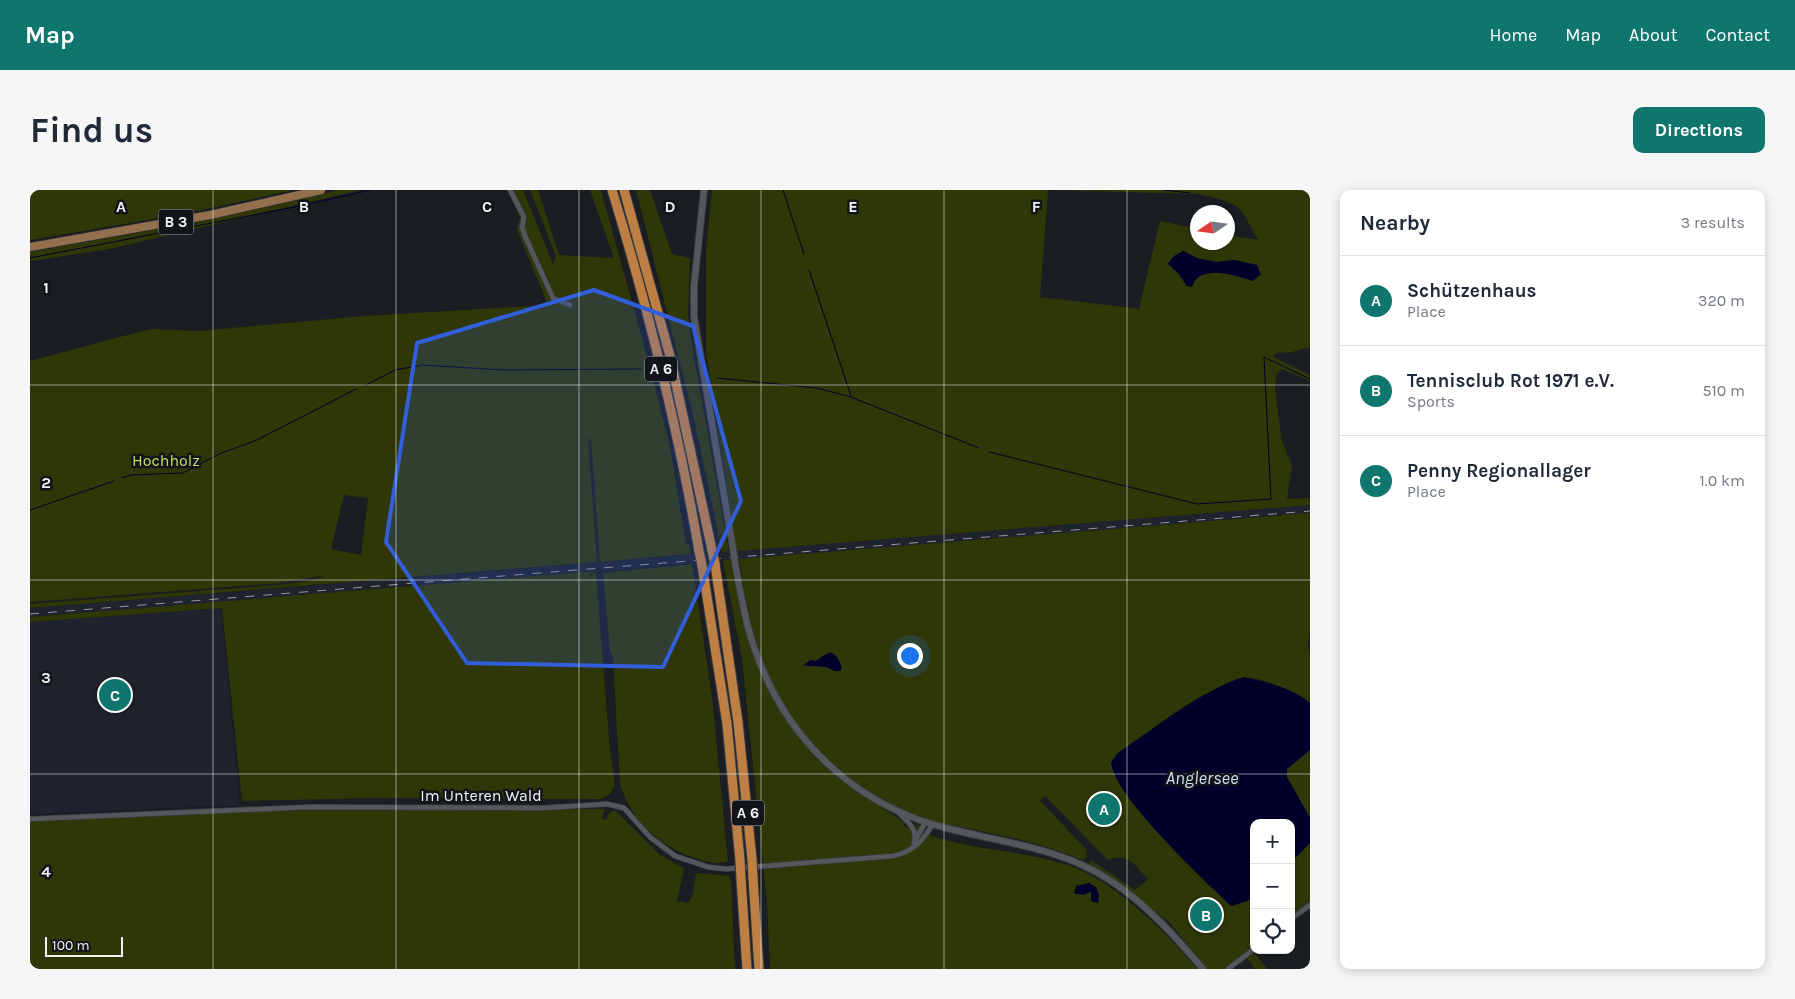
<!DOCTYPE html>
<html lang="en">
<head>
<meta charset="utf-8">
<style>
  :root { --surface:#fff; --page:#f6f6f7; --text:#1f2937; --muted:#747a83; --line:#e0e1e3; --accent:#0f766e }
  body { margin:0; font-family:Karla,sans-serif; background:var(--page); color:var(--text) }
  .controls { position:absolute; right:15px; bottom:15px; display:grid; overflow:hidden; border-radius:10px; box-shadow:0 2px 12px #0003 }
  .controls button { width:45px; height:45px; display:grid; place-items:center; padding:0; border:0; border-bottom:1px solid var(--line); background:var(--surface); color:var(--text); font:25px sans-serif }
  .compass { position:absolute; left:1160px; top:15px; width:45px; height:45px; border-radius:50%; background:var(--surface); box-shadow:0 2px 12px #0003; rotate:257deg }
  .scale { position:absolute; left:15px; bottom:12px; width:78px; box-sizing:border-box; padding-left:5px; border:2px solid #f1f2f6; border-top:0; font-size:14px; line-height:18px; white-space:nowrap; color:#f1f2f6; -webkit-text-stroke:4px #111418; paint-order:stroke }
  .you { position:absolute; left:879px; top:465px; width:18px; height:18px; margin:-12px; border:4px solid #fff; border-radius:50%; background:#1a73e8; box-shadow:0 0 0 8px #1a73e833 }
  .badge { display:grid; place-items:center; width:32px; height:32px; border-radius:50%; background:var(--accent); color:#fff; font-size:16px; font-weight:700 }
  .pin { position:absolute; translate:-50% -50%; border:2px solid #fff; box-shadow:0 1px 5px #0006 }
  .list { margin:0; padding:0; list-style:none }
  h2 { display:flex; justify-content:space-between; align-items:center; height:65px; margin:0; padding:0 20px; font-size:21px }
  h2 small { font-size:16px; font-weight:400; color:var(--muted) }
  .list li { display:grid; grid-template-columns:32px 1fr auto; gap:15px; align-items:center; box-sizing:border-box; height:90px; padding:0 20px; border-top:1px solid var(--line) }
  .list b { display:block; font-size:19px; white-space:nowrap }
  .list p { margin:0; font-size:16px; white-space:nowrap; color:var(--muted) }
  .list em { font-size:16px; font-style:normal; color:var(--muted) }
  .icon { flex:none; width:28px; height:28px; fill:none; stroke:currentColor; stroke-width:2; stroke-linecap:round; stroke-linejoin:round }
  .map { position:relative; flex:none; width:1280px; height:779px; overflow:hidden; border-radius:10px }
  header { display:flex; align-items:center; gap:30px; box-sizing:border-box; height:70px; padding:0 25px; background:var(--accent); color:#fff }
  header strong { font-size:24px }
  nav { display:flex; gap:28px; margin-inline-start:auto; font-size:18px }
  .intro { display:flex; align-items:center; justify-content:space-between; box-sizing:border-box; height:120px; padding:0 30px }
  h1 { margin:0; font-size:35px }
  .button { padding:12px 22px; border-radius:10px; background:var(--accent); color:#fff; font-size:18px; font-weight:700 }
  main { display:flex; gap:30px; padding:0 30px }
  aside { flex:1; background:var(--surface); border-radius:10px; box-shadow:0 2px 12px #0003 }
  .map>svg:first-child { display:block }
</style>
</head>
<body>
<header>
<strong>Map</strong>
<nav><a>Home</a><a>Map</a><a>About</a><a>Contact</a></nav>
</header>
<div class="intro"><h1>Find us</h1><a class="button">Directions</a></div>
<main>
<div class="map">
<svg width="1280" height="779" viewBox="0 0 1280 779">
  <rect width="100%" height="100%" fill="#1a1d21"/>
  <!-- built -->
  <g fill="#1e232d">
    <polygon points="1280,315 1280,323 0,427 0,418 661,365 661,363 674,361 690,360 692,362 703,359 707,361"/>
    <polygon points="191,418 210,615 0,624 0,432"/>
  </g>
  <!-- green -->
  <g fill="#303707" fill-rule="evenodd">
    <polygon points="0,0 264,0 158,23 0,50"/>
    <polygon points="309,0 331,0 79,59 0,71 0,62 179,30"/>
    <path d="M478,0h15l30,74 3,-8 -26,-66h8l21,65 55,3 -24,-68h11l47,170 22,87 16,97h3l2,10 -91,8 -9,-123h-3l9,123 -567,46v-4l249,-19 34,-5 14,-5 -48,8 -249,19v-241l120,-32 49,2 165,-15 184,-11 -31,-75 3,-12zM314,305l24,3 -7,57 -30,-6z"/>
    <polygon points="606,0 620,0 642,64 660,68 658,125 664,168 699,361 692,362 664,229"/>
    <path d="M682,0h598v157l-18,5 -16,1 -3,4 37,18v6l-28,-12 -6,6 -1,15 7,51 10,24 -5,34 23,-1v7l-573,46 -31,-198v-103zM1018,0l150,4c42,10 40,8 60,46l-30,-5v7h-30l-1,-13 -37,-8 -21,88 -99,-12zM1153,61l14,7 19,4 18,-2 23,5 -4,16 -31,-9 -21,2 -14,12 -9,-13 -10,-9z"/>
    <path d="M1280,323v118l-2,13 2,10v49c-13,-11 -50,-27 -68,-25 -12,1 -23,10 -34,16 -31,19 -60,39 -90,59l-7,9c3,35 92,117 120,144l15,-5 8,-5v49l-30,24h-17l-37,-46 -39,-30 -40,-26 -2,-2 2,-5 44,30 13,-11c-11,-12 -22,-28 -40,-19l-63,-64 -5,5 47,49 -1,8 -4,2c-38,-17 -79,-24 -120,-33 -11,-3 -19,-2 -28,-5 -80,-25 -147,-88 -174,-167 -11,-31 -15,-65 -21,-96zM795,464l11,17 -12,-5h-16z"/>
    <path d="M693,370h8c15,82 36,157 102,214 22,19 48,32 72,49l-1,3 13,4 -1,-6 4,2 -2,5 5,2 4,-4 -1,5c47,17 98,16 145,32 44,16 96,67 126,103h-427l-3,-67 -25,-243z"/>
    <path d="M662,374l20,133 16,164c-10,4 -20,1 -30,-2 -36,-11 -68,-38 -78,-76l-7,-125 -3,-7 -7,-78z"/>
    <polygon points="567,381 554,388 566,383 580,561 585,595 580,604 571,609 346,608 212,611 192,418 0,432 0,427"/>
    <polygon points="1280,560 1280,628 1257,587 1257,579"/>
    <polygon points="574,619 572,629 576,630 579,623 585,620 630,665 654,678 647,711 658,713 663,704 666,683 699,686 701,691 705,779 0,779 0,632 213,621"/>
    <polygon points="1280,653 1280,712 1261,726 1261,672"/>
    <polygon points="1223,761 1237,779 1225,779 1216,767"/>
  </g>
  <!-- water -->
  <g fill="#00002b">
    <path d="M1153,61l14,7 19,4 18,-2 23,5 4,9 -8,7c-18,-6 -54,-18 -61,6l-5,-1 -9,-13 -10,-9 6,-8z"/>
    <path d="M800,462c7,2 10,10 12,16l-2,3c-10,1 -9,-4 -16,-4 -8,-1 -14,0 -21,-2l8,-5 5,1z"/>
    <path d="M1214,487c22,5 48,11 66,26v47l-23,19v8l23,41v25l-19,19v-39h-37v73l-7,5 -16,5c-27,-27 -117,-109 -120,-144l7,-9c38,-26 82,-62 126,-76z"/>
    <polygon points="1059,693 1066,697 1069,705 1068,713 1061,711 1061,702 1053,705 1044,703 1046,696"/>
  </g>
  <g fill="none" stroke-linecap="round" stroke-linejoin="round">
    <!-- stream -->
    <g stroke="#00002b" stroke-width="1">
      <polyline points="753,0 774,64"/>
      <polyline points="1134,0 1160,3"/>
      <polyline points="0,68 275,15 340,0"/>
      <polyline points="779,80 821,206"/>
      <polyline points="687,188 787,198 821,207 949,258"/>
      <polyline points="334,196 365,180 392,175 474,180 611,179"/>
      <polyline points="959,262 1167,314 1241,309 1234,167 1280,189"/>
      <polyline points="92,288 101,285 153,283 189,264 227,250 326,199"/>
      <polyline points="0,320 84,291"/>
    </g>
    <!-- minor casing -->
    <g stroke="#393b3f" stroke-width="6">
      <g id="minor">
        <polyline points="480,0 494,27 492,37 495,46 523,108 540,115"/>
        <path d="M869,623c9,9 19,16 15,30"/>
        <path d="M0,629l280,-12 232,1 65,-4 17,4 26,29 25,19 33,11 18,2 167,-13c19,-4 30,-15 39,-31"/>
        <polyline points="886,649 895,633"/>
        <polyline points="1261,729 1280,715"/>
        <polyline points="1198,779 1224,759"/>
      </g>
    </g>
    <!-- secondary casing -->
    <g stroke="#393b3f" stroke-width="8">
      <g id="secondary">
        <polyline points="674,0 664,96 664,127 703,358"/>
        <path d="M705,373c6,32 11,65 23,95 32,86 102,150 192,171 55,14 112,19 161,52 35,23 65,56 92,88"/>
      </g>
    </g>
    <!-- primary casing -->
    <g stroke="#393b3f" stroke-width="9">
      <polyline id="primary" points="0,57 180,25 291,0"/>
    </g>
    <!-- motorway casing -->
    <g stroke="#393b3f" stroke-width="11">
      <g id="motorway">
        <path d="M582,0c36,118 66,239 87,361"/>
        <polyline points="594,0 640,166 682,360"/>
        <polyline points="685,374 708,532 722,669"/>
        <polyline points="672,375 697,534 710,670"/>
        <polyline points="723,688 729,779"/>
        <polyline points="711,689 717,779"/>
      </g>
    </g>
    <!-- minor -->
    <use href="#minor" stroke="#54575c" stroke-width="4.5"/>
    <!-- secondary -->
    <use href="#secondary" stroke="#54575c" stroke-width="6"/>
    <!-- primary -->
    <use href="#primary" stroke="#936f4e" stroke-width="8"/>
    <!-- motorway -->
    <use href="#motorway" stroke="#bd7f44" stroke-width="9"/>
    <!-- rail -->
    <polyline stroke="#97999d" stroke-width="1" stroke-dasharray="9 9" stroke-linecap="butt" points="0,424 1280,321"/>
    <!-- secondary-bridge casing -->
    <g stroke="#393b3f" stroke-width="8" stroke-linecap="butt">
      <polyline id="secondary-bridge" points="703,358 705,373"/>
    </g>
    <!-- motorway-bridge casing -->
    <g stroke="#393b3f" stroke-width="11" stroke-linecap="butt">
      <g id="motorway-bridge">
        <polyline points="682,360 685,374"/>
        <polyline points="669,361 672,375"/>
        <polyline points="722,669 723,688"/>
        <polyline points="710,670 711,689"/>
      </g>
    </g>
    <!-- secondary-bridge -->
    <use href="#secondary-bridge" stroke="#54575c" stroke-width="6"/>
    <!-- motorway-bridge -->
    <use href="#motorway-bridge" stroke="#bd7f44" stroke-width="9"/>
  </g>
  <!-- marked area -->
  <path fill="#325edb" fill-opacity="0.2" stroke="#325edb" stroke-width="4" stroke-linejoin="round" d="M564,100l99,36 48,175 -78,166 -196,-4 -81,-121 31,-199z"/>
  <!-- grid -->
  <path fill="none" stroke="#f1f2f6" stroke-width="1" stroke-opacity="0.55" d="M183,0v779M366,0v779M549,0v779M731,0v779M914,0v779M1097,0v779M0,195h1280M0,390h1280M0,584h1280"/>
  <g text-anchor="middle" stroke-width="5" stroke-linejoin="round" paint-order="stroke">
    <!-- shield labels -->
    <g fill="#111418" stroke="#aeafb3" stroke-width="1">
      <rect x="128.5" y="19.5" width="35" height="25" rx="4"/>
      <rect x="615" y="166.5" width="32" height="25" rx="4"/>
      <rect x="702" y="610.5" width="32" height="25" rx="4"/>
    </g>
    <g font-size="15" font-weight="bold" fill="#f1f2f6">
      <text x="146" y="37">B 3</text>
      <text x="631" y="184">A 6</text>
      <text x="718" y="628">A 6</text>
    </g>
    <!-- park labels -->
    <g font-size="16" fill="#cadf5f" stroke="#111418">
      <text x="136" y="276">Hochholz</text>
    </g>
    <!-- street labels -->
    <g font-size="16" fill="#f1f2f6" stroke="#111418">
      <text x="451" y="611">Im Unteren Wald</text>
    </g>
    <!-- water labels -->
    <g font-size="18" font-style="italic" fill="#d1def2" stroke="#111418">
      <text x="1172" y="594">Anglersee</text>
    </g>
  </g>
  <g font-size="16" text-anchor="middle" font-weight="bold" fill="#f1f2f6" stroke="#111418" stroke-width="5" stroke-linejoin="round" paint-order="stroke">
    <text x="91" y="22">A</text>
    <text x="274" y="22">B</text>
    <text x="457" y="22">C</text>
    <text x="640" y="22">D</text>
    <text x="823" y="22">E</text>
    <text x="1006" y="22">F</text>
    <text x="16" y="103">1</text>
    <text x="16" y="298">2</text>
    <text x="16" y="493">3</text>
    <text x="16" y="687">4</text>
  </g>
</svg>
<div class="controls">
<button>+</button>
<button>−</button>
<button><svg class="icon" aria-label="locate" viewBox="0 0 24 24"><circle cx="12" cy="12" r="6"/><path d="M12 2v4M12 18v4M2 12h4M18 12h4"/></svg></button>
</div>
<svg class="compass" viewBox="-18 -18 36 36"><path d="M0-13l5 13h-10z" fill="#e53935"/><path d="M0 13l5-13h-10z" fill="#747a83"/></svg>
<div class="scale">100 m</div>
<div class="you"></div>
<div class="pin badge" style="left:1074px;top:619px">A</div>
<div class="pin badge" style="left:1176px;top:725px">B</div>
<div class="pin badge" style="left:85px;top:505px">C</div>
</div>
<aside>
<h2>Nearby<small>3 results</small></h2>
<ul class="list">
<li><span class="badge">A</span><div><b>Schützenhaus</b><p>Place</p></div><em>320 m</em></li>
<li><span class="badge">B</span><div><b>Tennisclub Rot 1971 e.V.</b><p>Sports</p></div><em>510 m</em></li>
<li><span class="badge">C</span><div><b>Penny Regionallager</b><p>Place</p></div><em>1.0 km</em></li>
</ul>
</aside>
</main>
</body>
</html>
